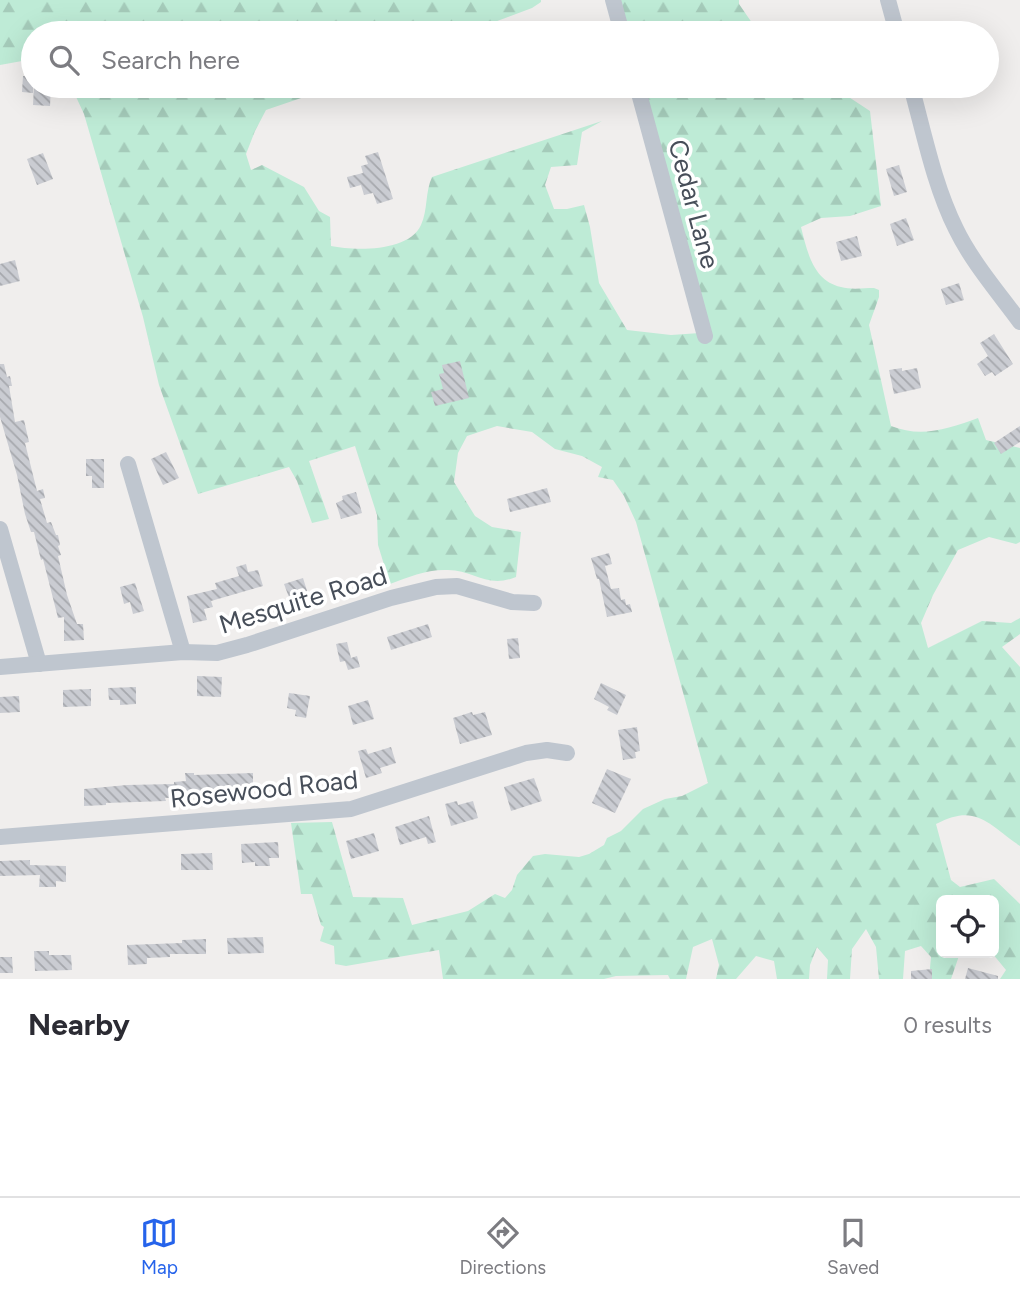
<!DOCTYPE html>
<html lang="en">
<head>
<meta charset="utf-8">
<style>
  :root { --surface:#fff; --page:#f7f7f7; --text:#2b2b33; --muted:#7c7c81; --line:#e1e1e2; --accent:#2563eb }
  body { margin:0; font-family:Figtree,sans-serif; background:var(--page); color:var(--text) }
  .controls { position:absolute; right:21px; bottom:21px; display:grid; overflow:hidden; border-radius:10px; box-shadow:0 7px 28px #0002 }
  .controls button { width:63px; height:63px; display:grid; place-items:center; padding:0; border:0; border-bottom:2px solid var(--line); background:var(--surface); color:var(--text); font:35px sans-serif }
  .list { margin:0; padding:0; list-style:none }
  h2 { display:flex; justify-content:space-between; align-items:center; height:91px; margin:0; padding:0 28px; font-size:30px }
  h2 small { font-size:23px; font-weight:400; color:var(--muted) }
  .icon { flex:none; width:38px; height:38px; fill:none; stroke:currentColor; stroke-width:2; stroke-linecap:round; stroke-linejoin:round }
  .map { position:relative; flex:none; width:1020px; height:979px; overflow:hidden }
  .search { position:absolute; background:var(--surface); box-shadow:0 7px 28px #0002; left:21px; right:21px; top:21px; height:77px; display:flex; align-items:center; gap:18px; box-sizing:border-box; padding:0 24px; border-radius:38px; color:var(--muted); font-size:26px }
  .sheet { height:217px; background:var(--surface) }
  nav { display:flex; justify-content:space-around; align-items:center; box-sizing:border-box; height:98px; border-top:2px solid var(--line); background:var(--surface); font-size:19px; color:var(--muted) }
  nav a { display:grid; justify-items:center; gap:4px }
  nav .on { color:var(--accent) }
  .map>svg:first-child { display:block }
</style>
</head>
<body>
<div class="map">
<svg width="1020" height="979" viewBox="0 0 1020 979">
  <defs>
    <pattern id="forest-firs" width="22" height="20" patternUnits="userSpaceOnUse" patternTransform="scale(1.75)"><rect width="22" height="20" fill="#beebd6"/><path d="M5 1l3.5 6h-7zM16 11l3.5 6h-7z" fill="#a5cbba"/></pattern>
    <pattern id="building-back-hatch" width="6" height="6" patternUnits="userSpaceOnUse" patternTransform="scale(1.75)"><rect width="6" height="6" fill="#caccd2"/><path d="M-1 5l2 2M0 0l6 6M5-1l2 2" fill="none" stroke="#a6a8ad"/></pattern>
  </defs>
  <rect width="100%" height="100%" fill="#f0eeed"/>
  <!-- forest -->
  <g fill="url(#forest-firs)">
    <polygon points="0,0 541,0 541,2 532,8 465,33 33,33 33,59 0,65"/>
    <polygon points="617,0 739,0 739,4 759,33 626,33"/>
    <path d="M71,86h282l-49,11 -38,13 -11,21 -9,23 5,16 11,-5 42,22 15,24 11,6 1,29c24,5 78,6 90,-21 7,-15 4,-33 11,-48l170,-56 -20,11 -5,33 -26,2 -6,18 9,24h13l17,-4 6,22 9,56 28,47 44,5 29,-2 -59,-247h191l38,25 11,95 -31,10 -29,2 -20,9c6,24 12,54 40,60 10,3 23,1 33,1l5,2v7l-10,28 22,101c30,12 57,3 87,-8l8,22 34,8v94l-4,2 -27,-7 -31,13 -25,45 -12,28 7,25 54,-27 29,2 9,-5v16l-18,13 18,20v179c-33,-23 -44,-43 -84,-22l15,56 9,7 34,-8 26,25v75h-20l6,-9 -14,-17h2v-53h-53v53h19l-9,26h-22l2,-22 -10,-11 -16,5 -2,28h-24l-3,-32 -10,-18 -14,20 -2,30h-23l1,-19 -11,-13 -7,18 -1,14h-32l-3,-18 -18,-5 -20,23h-20l3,-14 -7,-26 -19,8 -7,32h-16l-2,-4 -52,1 -12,3h-161l-4,-29 -93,16 -11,-2 -1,-18 -14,-5 4,-14 -3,-2 -9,-31h-11l-10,-71 41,-1 21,75 50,1 9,27 56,-14 27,-17 10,4 7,-8 5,-15 16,-19 12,-2 34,3 10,-3 15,-9 3,-7 14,-7 22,-22 22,-10 17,-3 26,-13 -72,-261 -12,-26 -11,-16 -15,-3 4,-10 -20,-11 -27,-7 -23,-17 -35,-6 -30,10 -9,17 -4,29 21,34 17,11 29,5 -5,45c-29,12 -42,-7 -68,-7 -21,-1 -39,7 -58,14l-12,-39 -1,-30 -22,-69 -46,15 20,58 -17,4 -15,-42 -8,-14 -91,27 -39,-109 -16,-68 -59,-203z"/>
  </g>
  <!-- building -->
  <g fill="url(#building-back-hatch)">
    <polygon points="23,76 33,76 33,93 22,92"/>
    <polygon points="34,86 51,86 50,106 33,105"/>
    <polygon points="378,152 393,199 377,204 373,193 364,195 361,185 350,188 347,177 363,173 361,166 368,164 365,156"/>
    <polygon points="43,153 53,179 37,185 27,159"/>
    <polygon points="899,165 907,192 894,196 886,169"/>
    <polygon points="906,218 914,240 897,246 890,224"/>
    <polygon points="857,236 862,256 841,261 836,242"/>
    <polygon points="15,260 20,281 0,286 0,264"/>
    <polygon points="959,283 964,300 946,305 941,289"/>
    <polygon points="994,334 1013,364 995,376 992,372 985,376 977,364 988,356 980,343"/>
    <polygon points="460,361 469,398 435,406 431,392 443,389 439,374 444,373 442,365"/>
    <polygon points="0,364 4,364 7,377 10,376 12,386 9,386 15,422 24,420 29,442 25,443 37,491 43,489 45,498 40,499 47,523 51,522 56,535 58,535 60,545 58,546 61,555 58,556 67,595 77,624 83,624 84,640 64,641 64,617 58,618 43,559 41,560 34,532 31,532 25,514 17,475 0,417"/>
    <polygon points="902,368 902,371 917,368 921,388 894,394 889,370"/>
    <polygon points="1020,426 1020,442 1001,454 994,443"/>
    <polygon points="166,452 179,478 163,485 151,459"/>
    <polygon points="86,459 104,459 104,488 92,488 92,476 86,476"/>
    <polygon points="547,488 551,502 510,512 507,499"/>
    <polygon points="356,492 362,513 341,519 336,503 343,500 342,496"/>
    <polygon points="609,553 612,564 605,566 611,589 619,588 621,600 625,599 626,605 630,604 632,612 607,617 599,579 597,579 591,558"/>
    <polygon points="246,564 248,572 258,570 263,586 211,601 213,607 204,609 207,620 193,623 187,596 217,589 215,583 239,576 236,567"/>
    <polygon points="303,578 308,594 290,600 284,584"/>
    <polygon points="135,583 144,611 133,614 130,602 124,604 120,587"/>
    <polygon points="428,624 432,637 391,650 387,637"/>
    <polygon points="518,638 520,658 509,659 507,639"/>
    <polygon points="347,642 351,658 357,656 360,667 348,670 345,661 340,662 336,644"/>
    <polygon points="197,676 222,677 221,697 197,696"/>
    <polygon points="601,683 626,695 617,715 607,710 609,707 594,699"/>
    <polygon points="136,687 136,704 120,705 120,700 109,700 108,688"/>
    <polygon points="91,689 91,706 63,707 63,690"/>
    <polygon points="289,693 310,696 306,718 295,716 296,710 287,708"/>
    <polygon points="19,696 20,712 0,713 0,697"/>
    <polygon points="368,700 374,719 353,725 348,706"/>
    <polygon points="472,712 473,715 485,712 492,735 460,744 453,718"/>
    <polygon points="637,727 640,751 635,752 636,758 623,760 618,730"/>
    <polygon points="391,747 396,763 380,768 382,773 366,778 358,751 366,749 368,754"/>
    <polygon points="607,769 631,779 615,813 592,803"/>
    <polygon points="185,773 194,773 194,775 253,773 253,795 165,798 166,801 106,803 106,805 84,806 84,789 127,785 174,784 174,782 186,781"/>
    <polygon points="534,778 542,801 511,811 504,787"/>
    <polygon points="457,801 458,805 473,801 478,818 451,826 445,804"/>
    <polygon points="429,816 436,842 428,844 426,837 400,845 395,827"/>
    <polygon points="374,833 379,851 351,859 346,841"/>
    <polygon points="278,842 279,858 269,858 270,866 255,866 255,862 242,863 241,844"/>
    <polygon points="212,853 213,870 181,870 181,854"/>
    <polygon points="30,860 30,865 66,866 66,882 56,881 56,887 39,887 40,875 0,876 0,861"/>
    <polygon points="263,937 264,953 228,954 227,938"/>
    <polygon points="206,939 206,954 170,954 170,957 147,958 147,964 128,965 127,945 182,943 182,940"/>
    <polygon points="34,951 49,951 49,955 71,955 72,970 35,971"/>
    <polygon points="0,957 12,957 13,973 0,973"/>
    <polygon points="968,968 998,976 998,979 965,979"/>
    <polygon points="932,969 932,979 911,979 911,971"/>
  </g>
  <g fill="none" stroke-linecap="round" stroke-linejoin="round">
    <!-- minor -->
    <g stroke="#bfc6cf" stroke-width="16">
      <polyline points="613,0 622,33"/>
      <polyline points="888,0 897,33"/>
      <polyline points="637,86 705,336"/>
      <path d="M911,86c13,47 23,99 45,143 16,33 42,63 64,93"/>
      <polyline points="128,464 183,652"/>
      <polyline points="0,529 39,664"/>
      <polyline points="0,667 183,652 217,653 247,645 391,598 436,587 457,586 512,602 534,603"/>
      <polyline points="0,837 351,809 526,753 547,750 567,753"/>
    </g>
  </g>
  <g text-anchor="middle" stroke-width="7" stroke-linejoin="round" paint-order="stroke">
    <!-- street labels -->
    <g font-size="26" fill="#474e59" stroke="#fff">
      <text transform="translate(694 204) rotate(75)" y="9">Cedar Lane</text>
      <text transform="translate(303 600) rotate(-17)" y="9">Mesquite Road</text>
      <text transform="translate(264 789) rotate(-6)" y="9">Rosewood Road</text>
    </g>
  </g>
</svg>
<div class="controls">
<button><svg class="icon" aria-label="locate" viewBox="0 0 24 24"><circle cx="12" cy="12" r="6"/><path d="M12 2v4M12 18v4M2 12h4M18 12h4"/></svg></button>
</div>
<div class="search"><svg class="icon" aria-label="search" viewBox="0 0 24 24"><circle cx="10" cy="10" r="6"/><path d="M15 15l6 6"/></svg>Search here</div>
</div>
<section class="sheet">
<h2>Nearby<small>0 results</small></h2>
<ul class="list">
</ul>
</section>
<nav>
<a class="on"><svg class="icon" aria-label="map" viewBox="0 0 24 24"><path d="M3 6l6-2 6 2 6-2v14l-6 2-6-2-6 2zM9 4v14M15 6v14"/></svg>Map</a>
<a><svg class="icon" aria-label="directions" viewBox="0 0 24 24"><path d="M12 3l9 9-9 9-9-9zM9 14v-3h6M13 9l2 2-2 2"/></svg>Directions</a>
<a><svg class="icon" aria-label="saved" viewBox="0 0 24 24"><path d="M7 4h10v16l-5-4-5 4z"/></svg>Saved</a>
</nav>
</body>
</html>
